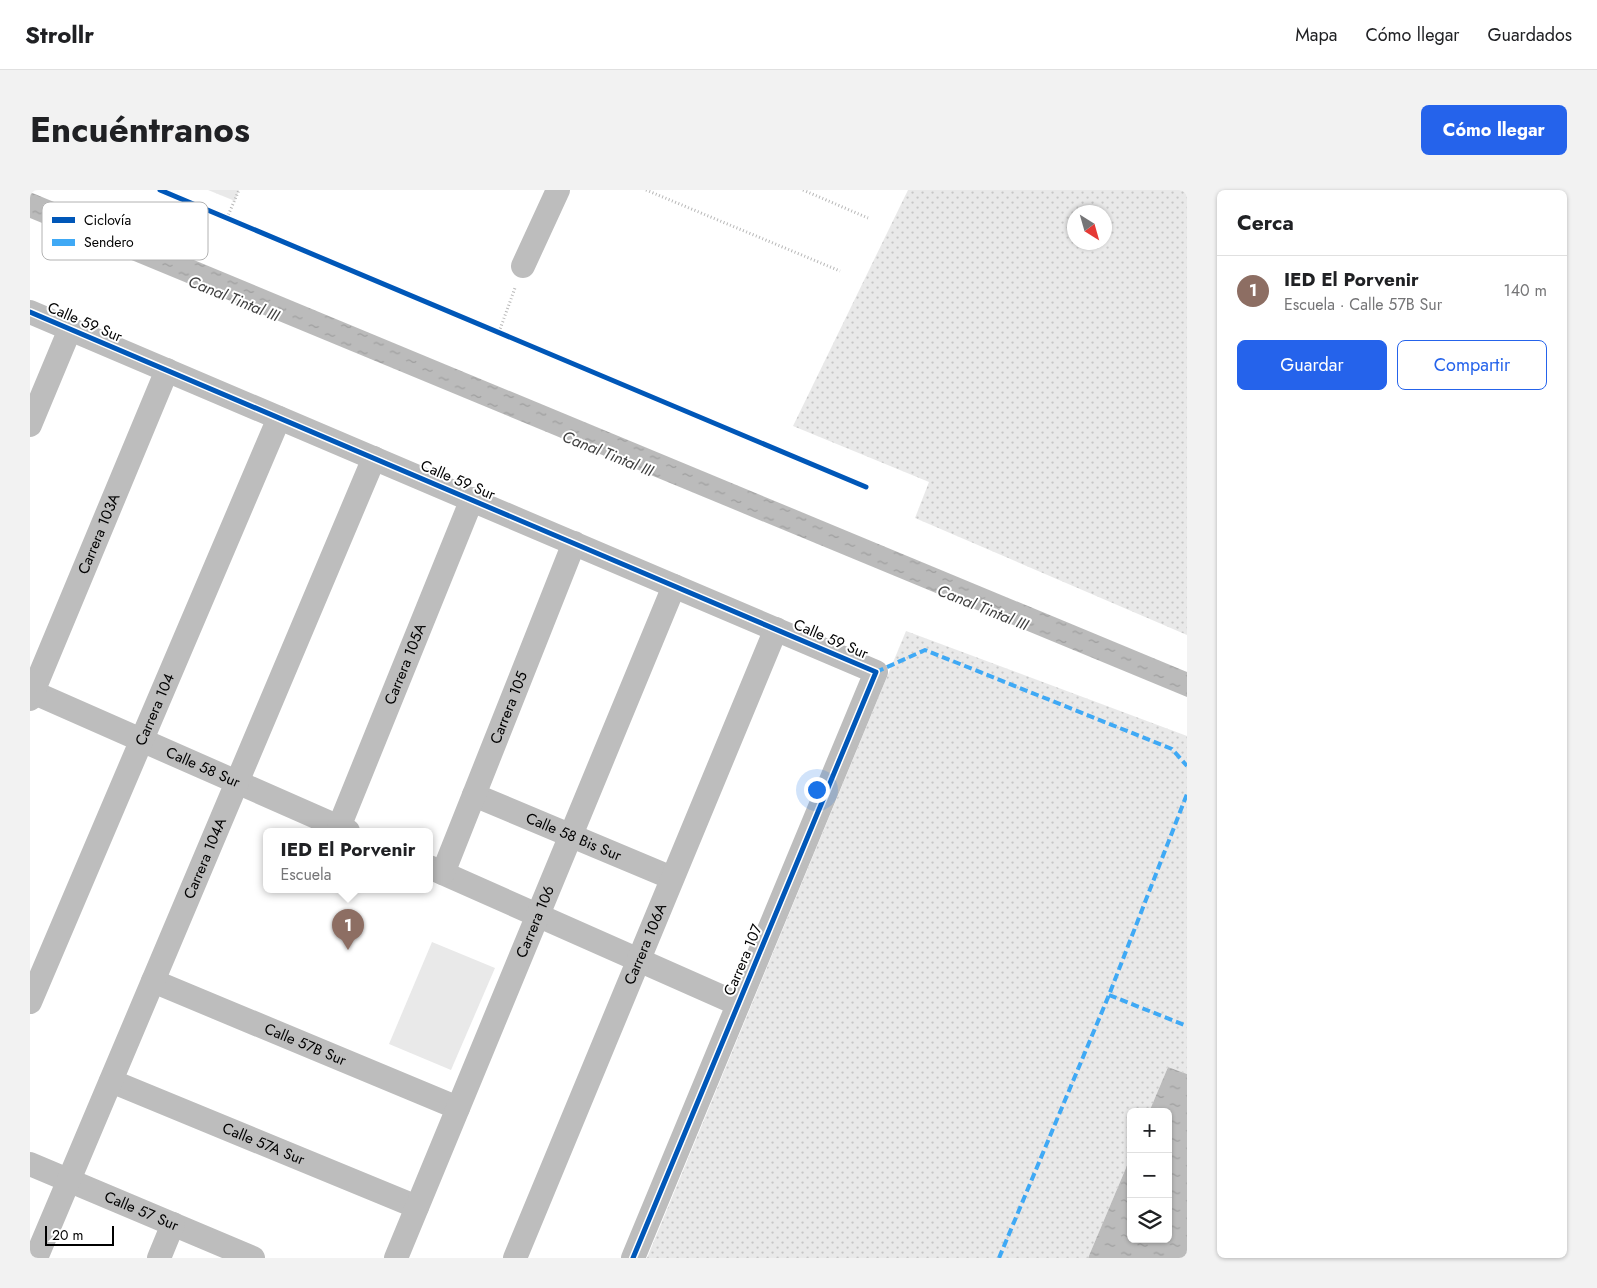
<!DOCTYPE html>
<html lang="es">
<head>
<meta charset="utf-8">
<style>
  :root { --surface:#fff; --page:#f2f2f2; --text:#202124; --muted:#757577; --line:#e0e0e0; --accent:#2563eb }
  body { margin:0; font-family:Jost,sans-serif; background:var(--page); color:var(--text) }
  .controls { position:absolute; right:15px; bottom:15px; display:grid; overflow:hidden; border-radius:8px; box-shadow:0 1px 4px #0004 }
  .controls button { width:45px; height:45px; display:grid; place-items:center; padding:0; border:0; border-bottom:1px solid var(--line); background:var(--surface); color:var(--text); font:25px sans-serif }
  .compass { position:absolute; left:1037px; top:15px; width:45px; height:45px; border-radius:50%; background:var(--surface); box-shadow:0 1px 4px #0004; rotate:143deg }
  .scale { position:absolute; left:15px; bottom:12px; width:69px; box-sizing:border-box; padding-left:5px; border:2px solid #000; border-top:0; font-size:14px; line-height:18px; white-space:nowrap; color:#000; -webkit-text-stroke:4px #fff; paint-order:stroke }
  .you { position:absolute; left:786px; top:599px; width:18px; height:18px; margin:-12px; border:4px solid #fff; border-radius:50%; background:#1a73e8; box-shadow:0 0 0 8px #1a73e833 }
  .badge { display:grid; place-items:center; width:32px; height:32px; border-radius:50%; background:var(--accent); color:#fff; font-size:16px; font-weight:700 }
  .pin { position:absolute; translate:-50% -41px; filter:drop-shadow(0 1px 2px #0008) }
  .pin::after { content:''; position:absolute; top:26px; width:18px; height:15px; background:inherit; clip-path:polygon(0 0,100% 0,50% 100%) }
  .popup { position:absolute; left:233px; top:638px; width:170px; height:65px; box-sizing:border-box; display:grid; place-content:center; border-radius:8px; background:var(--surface); filter:drop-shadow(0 1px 4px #0005); font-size:16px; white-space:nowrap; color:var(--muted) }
  .popup b { font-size:19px; color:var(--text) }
  .popup::after { content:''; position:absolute; left:50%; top:100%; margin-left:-10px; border:10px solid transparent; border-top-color:var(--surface) }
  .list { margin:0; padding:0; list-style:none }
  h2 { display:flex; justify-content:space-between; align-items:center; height:65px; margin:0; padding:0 20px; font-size:21px }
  h2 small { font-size:16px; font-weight:400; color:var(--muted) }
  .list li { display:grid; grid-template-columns:32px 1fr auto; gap:15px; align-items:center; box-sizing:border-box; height:70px; padding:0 20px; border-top:1px solid var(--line) }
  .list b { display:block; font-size:19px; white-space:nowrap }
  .list p { margin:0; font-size:16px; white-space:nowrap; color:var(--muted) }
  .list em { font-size:16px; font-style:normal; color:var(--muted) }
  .actions { display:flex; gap:10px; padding:15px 20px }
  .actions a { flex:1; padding:11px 0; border:1px solid var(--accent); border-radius:8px; text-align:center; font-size:18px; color:var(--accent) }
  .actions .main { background:var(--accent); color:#fff }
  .icon { flex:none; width:28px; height:28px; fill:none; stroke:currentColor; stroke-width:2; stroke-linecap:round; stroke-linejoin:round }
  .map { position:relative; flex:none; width:1157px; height:1068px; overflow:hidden; border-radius:8px }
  header { display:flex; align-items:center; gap:30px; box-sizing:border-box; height:70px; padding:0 25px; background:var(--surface); border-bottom:1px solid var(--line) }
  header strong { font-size:24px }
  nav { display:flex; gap:28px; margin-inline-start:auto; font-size:18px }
  .intro { display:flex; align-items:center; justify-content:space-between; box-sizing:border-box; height:120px; padding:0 30px }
  h1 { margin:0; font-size:35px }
  .button { padding:12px 22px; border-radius:8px; background:var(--accent); color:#fff; font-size:18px; font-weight:700 }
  main { display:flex; gap:30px; padding:0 30px }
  aside { flex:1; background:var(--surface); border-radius:8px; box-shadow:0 1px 4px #0004 }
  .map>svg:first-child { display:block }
</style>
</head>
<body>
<header>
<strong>Strollr</strong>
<nav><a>Mapa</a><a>Cómo llegar</a><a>Guardados</a></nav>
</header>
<div class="intro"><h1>Encuéntranos</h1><a class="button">Cómo llegar</a></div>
<main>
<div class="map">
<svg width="1157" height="1068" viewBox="0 0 1157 1068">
  <defs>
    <pattern id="grass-dots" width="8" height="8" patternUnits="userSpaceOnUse" patternTransform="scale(1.25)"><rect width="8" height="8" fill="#e9e9e9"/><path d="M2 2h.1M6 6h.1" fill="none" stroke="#c6c6c6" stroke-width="1.8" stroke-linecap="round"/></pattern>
    <pattern id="park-tufts" width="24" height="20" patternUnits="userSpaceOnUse" patternTransform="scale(1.25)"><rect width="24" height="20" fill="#e9e9e9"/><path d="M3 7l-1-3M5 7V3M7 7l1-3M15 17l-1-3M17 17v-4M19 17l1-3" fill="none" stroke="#c6c6c6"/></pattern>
    <pattern id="water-ripples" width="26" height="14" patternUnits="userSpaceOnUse" patternTransform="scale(1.25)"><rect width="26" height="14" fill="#bbb"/><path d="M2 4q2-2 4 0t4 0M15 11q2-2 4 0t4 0" fill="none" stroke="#9f9f9f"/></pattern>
  </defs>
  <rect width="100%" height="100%" fill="#fff"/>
  <!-- grass -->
  <g fill="url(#grass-dots)" fill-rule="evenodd">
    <path d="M878,0h279v445l-272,-117 14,-36 -136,-56zM1044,22h30v30h-30z"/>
    <polygon points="876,441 1157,546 1157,884 1138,877 1119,922 1101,922 1101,966 1058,1068 617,1068"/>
  </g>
  <!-- park -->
  <polygon fill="url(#park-tufts)" points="178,0 209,0 205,11"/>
  <!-- garden -->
  <polygon fill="#e9e9e9" points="402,752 465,778 421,880 359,854"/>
  <!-- water -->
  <g fill="url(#water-ripples)">
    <polygon points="0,2 1157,482 1157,507 0,28"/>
    <polygon points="1138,877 1157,884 1157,1068 1058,1068 1101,966 1101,1049 1138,1049 1138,922 1119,922"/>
  </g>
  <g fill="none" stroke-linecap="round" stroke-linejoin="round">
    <!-- path -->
    <g stroke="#b8b8b8" stroke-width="3" stroke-dasharray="1 2.5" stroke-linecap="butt">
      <polyline points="616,0 810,81"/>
      <polyline points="773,0 838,28"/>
      <polyline points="197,28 209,0"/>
      <polyline points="469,142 485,98"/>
    </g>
    <!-- street -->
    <g stroke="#bdbdbd" stroke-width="24">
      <polyline points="493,76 528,0"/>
      <polyline points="0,122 846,482 603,1068"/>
      <polyline points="0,235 40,139"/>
      <path id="s1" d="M0,501l318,140"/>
      <path id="s2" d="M0,509l137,-329"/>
      <path id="s3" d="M444,605l198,83"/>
      <path id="s4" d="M309,637l133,-328"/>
      <polyline points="399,677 708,814"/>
      <path id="s5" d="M413,683l131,-330"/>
      <path id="s6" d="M123,791l305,127"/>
      <path id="s7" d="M0,812l249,-584"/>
      <path id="s8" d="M81,891l306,126"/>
      <path id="s9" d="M0,974l223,94"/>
      <path id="s10" d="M6,1068l338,-800"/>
      <polyline points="129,1068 143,1034"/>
      <path id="s11" d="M366,1068l278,-672"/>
      <path id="s12" d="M485,1068l261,-629"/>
    </g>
    <!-- quiet -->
    <g stroke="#3fa9f5" stroke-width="4" stroke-dasharray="8 4" stroke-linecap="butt">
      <polyline points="846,482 895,460 1142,559 1157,576"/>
      <polyline points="1079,805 1157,836"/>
      <polyline points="969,1068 1079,805 1157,604"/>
    </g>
    <!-- cycleway casing -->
    <g stroke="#fff" stroke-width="8">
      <g id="cycleway">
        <polyline points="130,0 836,297"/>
        <polyline points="0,122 846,482 603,1068"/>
      </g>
    </g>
    <!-- cycleway -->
    <use href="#cycleway" stroke="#0057b8" stroke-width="5"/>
  </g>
  <g text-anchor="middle" stroke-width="4" stroke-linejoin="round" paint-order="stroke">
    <!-- street labels -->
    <g font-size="15" fill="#000" stroke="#fff">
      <text transform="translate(55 132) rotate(23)" y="5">Calle 59 Sur</text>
      <text transform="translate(428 290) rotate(23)" y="5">Calle 59 Sur</text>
      <text dy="5" stroke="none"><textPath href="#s2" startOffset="179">Carrera 103A</textPath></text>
      <text transform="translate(801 449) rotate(23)" y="5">Calle 59 Sur</text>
      <text dy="5" stroke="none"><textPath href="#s4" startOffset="176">Carrera 105A</textPath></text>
      <text dy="5" stroke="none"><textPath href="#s5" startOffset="178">Carrera 105</textPath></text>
      <text dy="5" stroke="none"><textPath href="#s7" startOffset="318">Carrera 104</textPath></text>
      <text dy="5" stroke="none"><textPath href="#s1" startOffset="189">Calle 58 Sur</textPath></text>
      <text dy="5" stroke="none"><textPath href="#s3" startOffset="108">Calle 58 Bis Sur</textPath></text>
      <text dy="5" stroke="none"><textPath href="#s10" startOffset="434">Carrera 104A</textPath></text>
      <text dy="5" stroke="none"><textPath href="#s11" startOffset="364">Carrera 106</textPath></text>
      <text dy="5" stroke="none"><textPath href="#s12" startOffset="340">Carrera 106A</textPath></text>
      <text transform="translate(713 770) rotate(-67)" y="5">Carrera 107</text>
      <text dy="5" stroke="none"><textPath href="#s6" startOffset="165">Calle 57B Sur</textPath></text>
      <text dy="5" stroke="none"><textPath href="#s8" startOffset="165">Calle 57A Sur</textPath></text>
      <text dy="5" stroke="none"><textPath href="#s9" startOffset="121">Calle 57 Sur</textPath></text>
    </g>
    <!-- water labels -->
    <g font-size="16" font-style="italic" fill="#3f3f3f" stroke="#fff">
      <text transform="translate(204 108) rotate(22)" y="6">Canal Tintal III</text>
      <text transform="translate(578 263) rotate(22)" y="6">Canal Tintal III</text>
      <text transform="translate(953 417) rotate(22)" y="6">Canal Tintal III</text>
    </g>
  </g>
  <!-- legend -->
  <rect x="12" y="12" width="166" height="58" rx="8" fill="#fff" stroke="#b2b2b2" stroke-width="1"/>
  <rect x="22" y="27" width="23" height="6" fill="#0057b8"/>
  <rect x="22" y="49" width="23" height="7" fill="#3fa9f5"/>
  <g font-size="14" fill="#000">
    <text x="54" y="35">Ciclovía</text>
    <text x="54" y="57">Sendero</text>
  </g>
</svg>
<div class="controls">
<button>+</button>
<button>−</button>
<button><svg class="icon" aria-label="layers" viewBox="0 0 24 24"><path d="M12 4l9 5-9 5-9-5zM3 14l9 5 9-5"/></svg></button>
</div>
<svg class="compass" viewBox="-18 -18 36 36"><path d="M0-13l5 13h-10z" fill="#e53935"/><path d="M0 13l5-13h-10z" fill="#757577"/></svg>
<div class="scale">20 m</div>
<div class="you"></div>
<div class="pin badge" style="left:318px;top:760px;background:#8d6e63">1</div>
<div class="popup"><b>IED El Porvenir</b>Escuela</div>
</div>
<aside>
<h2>Cerca<small></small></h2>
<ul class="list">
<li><span class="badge" style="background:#8d6e63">1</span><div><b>IED El Porvenir</b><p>Escuela · Calle 57B Sur</p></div><em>140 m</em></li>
</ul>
<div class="actions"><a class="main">Guardar</a><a>Compartir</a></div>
</aside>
</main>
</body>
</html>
